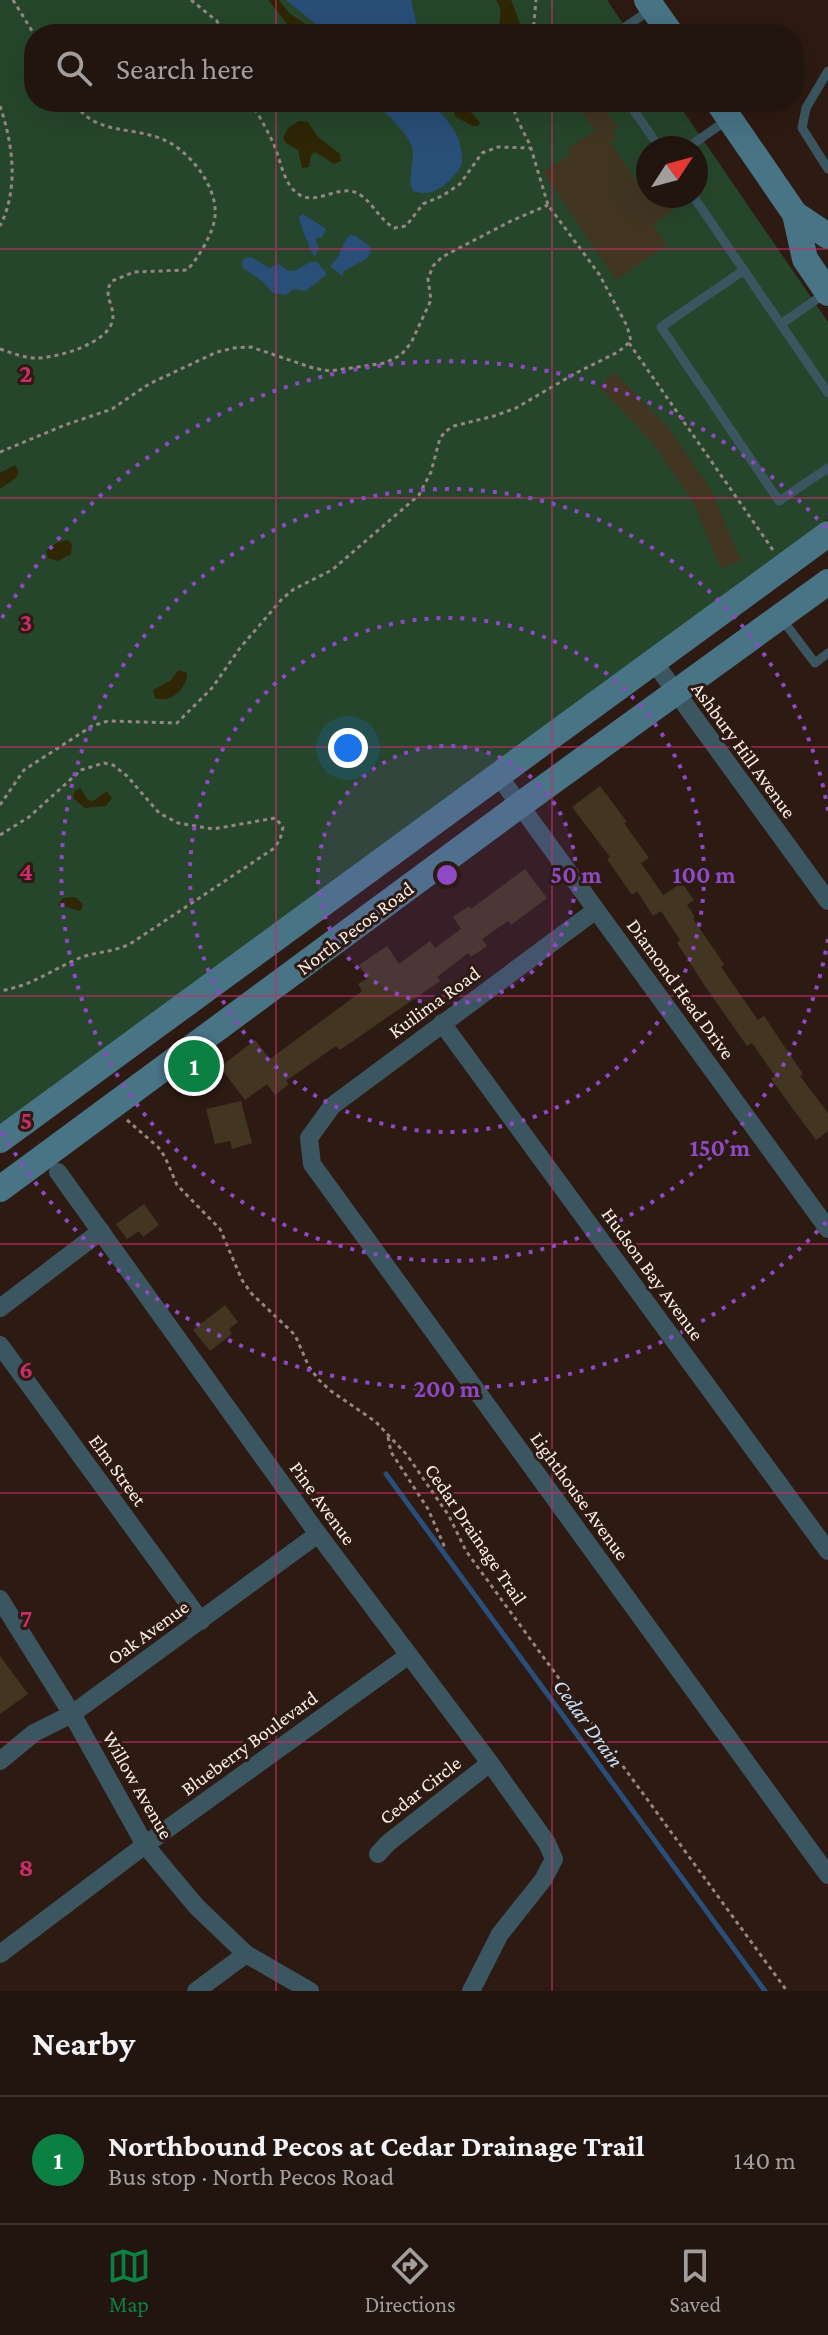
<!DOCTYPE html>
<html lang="en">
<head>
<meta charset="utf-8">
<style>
  :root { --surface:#22140e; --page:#2e211c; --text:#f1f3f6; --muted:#a29e9e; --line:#3f332e; --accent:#0b8043 }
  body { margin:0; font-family:"Crimson Pro",serif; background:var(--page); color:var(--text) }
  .compass { position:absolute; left:636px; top:136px; width:72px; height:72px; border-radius:50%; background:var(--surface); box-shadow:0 8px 32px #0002; rotate:54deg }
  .you { position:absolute; left:348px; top:748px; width:28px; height:28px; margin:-20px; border:6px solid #fff; border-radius:50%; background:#1a73e8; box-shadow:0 0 0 12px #1a73e833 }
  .badge { display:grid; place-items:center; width:52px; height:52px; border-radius:50%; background:var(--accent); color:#fff; font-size:26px; font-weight:700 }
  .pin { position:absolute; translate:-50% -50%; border:4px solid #fff; box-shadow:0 2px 8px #0006 }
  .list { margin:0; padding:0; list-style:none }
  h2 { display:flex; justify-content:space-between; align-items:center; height:104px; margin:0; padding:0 32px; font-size:34px }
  h2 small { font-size:26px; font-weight:400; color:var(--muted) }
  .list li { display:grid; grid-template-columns:52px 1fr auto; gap:24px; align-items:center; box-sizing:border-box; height:128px; padding:0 32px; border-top:2px solid var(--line) }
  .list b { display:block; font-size:30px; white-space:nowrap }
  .list p { margin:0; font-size:26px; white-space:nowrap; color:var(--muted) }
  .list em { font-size:26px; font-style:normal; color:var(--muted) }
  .icon { flex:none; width:44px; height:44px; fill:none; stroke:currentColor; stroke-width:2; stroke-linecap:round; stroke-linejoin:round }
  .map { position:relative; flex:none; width:828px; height:1991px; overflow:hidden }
  .search { position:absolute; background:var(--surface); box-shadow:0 8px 32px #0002; left:24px; right:24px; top:24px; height:88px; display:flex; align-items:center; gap:20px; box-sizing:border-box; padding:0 28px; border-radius:32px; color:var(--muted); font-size:30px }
  .sheet { height:232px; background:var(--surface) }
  nav { display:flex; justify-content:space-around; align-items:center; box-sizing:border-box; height:112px; border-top:2px solid var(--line); background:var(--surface); font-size:22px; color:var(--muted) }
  nav a { display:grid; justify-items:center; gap:4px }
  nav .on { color:var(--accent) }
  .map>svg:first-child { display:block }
</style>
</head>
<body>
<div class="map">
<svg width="828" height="1991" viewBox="0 0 828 1991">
  <rect width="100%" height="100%" fill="#2d1a12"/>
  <!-- green -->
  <path fill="#26462b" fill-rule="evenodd" d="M0,0h607l23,34h-596v68h643l151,220v197l-828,609zM648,148h48v48h-48z"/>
  <!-- sand -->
  <g fill="#2e2605">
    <polygon points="268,0 279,0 289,13 320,34 295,34"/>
    <path d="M496,0h15l10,26 -6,8 -15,-1c-3,-13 5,-20 -4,-33z"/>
    <path d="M460,106c7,1 16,11 20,17l-2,3h-5l-17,-9 -2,-5z"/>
    <polygon points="299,121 308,122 318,137 340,154 341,161 334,164 315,152 311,155 309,167 302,168 298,150 286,143 283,138 288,128"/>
    <polygon points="15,465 19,472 16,478 0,489 0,473"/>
    <polygon points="68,540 72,544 71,554 58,561 48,558 46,551 58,542"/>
    <path d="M179,670l8,3c0,16 -17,31 -32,25l-2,-8 17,-9z"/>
    <polygon points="80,788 88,800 93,801 107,791 112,798 106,806 85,808 73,798 74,792"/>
    <polygon points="75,897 83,904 81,911 58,905 63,898"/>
  </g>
  <!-- water -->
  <g fill="#294e78">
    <polygon points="286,0 411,0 419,34 328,34"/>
    <path d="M375,102h54c20,18 35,35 33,63 -11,17 -28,34 -49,26 -7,-13 3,-29 -1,-44 -5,-16 -26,-32 -37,-45z"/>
    <path d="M303,214l23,15 -4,8 -7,2 4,10 -5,8c-2,-5 -15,-34 -15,-40z"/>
    <path d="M350,235l6,1 13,10 2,6 -5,7 -22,12 -2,5 -12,-10c12,-10 10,-21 20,-31z"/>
    <polygon points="251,257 269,268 279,264 287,270 295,271 310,262 317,262 327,274 306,291 293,289 286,295 273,293 263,282 242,267 243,259"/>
  </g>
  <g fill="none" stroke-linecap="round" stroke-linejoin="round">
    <!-- stream -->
    <polyline stroke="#294e78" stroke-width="5" points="386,1474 765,1991"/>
  </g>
  <!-- building -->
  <g fill="#423623">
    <polygon points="600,102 618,127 613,131 617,137 610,142 647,196 662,196 673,211 653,225 667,245 616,280 543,172 571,154 567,149 595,131 583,114"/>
    <polygon points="614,372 669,428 711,490 741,560 721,569 692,500 652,442 599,387"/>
    <polygon points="600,786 627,822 624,823 649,858 641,863 663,895 682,883 694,900 687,905 695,917 693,919 724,964 721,967 758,1020 764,1016 803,1074 800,1076 828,1113 828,1131 816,1140 771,1079 775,1076 752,1043 747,1046 707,989 677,943 680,940 661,911 653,916 637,891 632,895 607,859 610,857 572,807"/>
    <polygon points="525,869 547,898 511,925 508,921 482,939 487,946 471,957 468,953 437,977 440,981 340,1050 336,1046 286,1081 289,1084 275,1095 267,1084 245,1100 220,1067 255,1040 270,1059 362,991 358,984 368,978 359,965 387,946 399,964 430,941 435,948 461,929 453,917 469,906 471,909"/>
    <polygon points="241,1101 252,1143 232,1149 230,1141 215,1144 206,1109"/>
    <polygon points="144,1204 159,1225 143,1237 139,1231 127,1239 116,1224"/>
    <polygon points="225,1305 238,1322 229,1329 232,1334 210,1351 193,1330"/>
    <polygon points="0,1656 28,1694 0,1714"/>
  </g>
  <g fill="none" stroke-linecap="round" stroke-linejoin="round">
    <!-- path -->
    <g stroke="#96867f" stroke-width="3" stroke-dasharray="4 4" stroke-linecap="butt">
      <polyline points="13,0 34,34"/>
      <polyline points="191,0 217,21 223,34"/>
      <polyline points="533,34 536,0"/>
      <path d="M251,102c8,14 17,29 23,43 8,18 11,52 37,53 15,0 33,-13 48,-4 14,9 21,26 35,34l12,-2 17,-22 19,-8 18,-12 22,-31 16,-6 32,1"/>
      <path d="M0,106c13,38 19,83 0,120"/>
      <polyline points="629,343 773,550"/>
      <path d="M0,349c12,4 24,9 36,9 21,0 70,-14 76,-36 5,-15 -11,-26 0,-41l22,-9 53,-2c11,-11 27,-38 28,-54 3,-30 -27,-67 -53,-77 -32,-13 -68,-4 -88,-37"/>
      <polyline points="0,452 65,425 112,409 149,384 217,352 234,348 251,347 313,368 330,371 385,363 401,355 411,343 431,300 428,279 433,266 442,257 511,221 548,205"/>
      <polyline points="0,805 24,770 92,726 108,721 177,723 212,688 240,648 282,599 294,589 332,570 419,495 431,472 440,438 446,431 454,426 494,416 516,408 574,374 618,352 631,341 627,326 599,274 548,205 530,145 516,117 512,102"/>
      <path d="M0,835l29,-18 52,-47 23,-7 9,2 14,11 32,37 19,10 35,6 62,-11 8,9 -3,13 -7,9 -140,93c-18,11 -38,9 -56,17 -29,13 -44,26 -77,32"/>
      <polyline points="127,1120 158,1147 165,1157 177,1185 220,1229 242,1280 251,1293 295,1335 309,1367 319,1380 331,1391 376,1422 407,1455 449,1516 466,1551 787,1991"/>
      <polyline points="388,1437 391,1452 428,1509 446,1550"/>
    </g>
    <!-- service -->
    <g stroke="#3b5661" stroke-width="9">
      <polyline points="615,34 650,10"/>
      <polyline points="828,71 806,108 802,128 828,169"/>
      <polyline points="628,102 660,148"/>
      <polyline points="687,148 727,120"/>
      <polyline points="693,196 828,393"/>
      <polyline points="744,270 661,327 779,501 828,468"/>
      <polyline points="781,324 824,294"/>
      <polyline points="781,618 815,663 828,653"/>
    </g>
    <!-- minor -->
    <g stroke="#3b5661" stroke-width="18">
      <polyline points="654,662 828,901"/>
      <polyline points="498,775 828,1229"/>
      <polyline points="596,910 332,1106 309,1138 312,1164 828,1875"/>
      <polyline points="442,1023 828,1551"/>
      <polyline points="58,1172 318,1534 490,1763 547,1843 554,1859 543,1880 500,1934 471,1991"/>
      <polyline points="0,1308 101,1231"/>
      <polyline points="0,1345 201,1621"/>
      <polyline points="0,1599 72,1714 145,1845 196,1906 246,1954 310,1991"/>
      <polyline points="0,1761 34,1733 72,1714 318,1534"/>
      <polyline points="378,1854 388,1843 490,1763"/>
      <polyline points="0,1954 145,1845 409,1655"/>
      <polyline points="196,1991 246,1954"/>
    </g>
    <!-- secondary -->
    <g stroke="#487486" stroke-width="26">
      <polyline points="647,0 671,34"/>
      <polyline points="718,102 795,214 828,236"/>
      <polyline points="795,214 805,259 828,293"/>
      <polyline points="0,1140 828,534"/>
      <polyline points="0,1189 520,805 828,582"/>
    </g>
  </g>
  <!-- grid -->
  <path fill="none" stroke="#c82d69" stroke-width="2" stroke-opacity="0.55" d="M276,0v34M552,0v34M276,102v1889M552,102v1889M0,249h828M0,498h828M0,747h828M0,996h828M0,1244h828M0,1493h828M0,1742h828"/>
  <!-- distance rings -->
  <circle cx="447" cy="875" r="129" fill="#8e49c5" fill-opacity=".12"/>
  <g fill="none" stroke="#8e49c5" stroke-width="4" stroke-dasharray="4 8">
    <circle cx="447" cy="875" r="129"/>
    <circle cx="447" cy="875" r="257"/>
    <path d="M828 939A386 386 0 1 1 828 811"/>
    <path d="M826 1222A514 514 0 0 1 2 1132M2 618A514 514 0 0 1 826 528"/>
  </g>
  <g text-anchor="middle" stroke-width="6" stroke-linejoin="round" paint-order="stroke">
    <!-- street labels -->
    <g font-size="20" fill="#faece7" stroke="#2d1a12">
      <text transform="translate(744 750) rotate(54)" y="7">Ashbury Hill Avenue</text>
      <text transform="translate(355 928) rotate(-37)" y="7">North Pecos Road</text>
      <text transform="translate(681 989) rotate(54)" y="7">Diamond Head Drive</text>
      <text transform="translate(434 1002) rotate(-36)" y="7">Kuilima Road</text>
      <text transform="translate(653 1274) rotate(54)" y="7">Hudson Bay Avenue</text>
      <text transform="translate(118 1470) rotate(54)" y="7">Elm Street</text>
      <text transform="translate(580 1496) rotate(54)" y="7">Lighthouse Avenue</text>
      <text transform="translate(323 1503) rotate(54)" y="7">Pine Avenue</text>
      <text transform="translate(476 1534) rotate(56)" y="7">Cedar Drainage Trail</text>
      <text transform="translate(148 1632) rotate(-36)" y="7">Oak Avenue</text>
      <text transform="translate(249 1743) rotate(-36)" y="7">Blueberry Boulevard</text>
      <text transform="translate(138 1785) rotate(60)" y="7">Willow Avenue</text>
      <text transform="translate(420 1790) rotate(-38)" y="7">Cedar Circle</text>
    </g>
    <!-- water labels -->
    <g font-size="22" font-style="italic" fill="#c9e0fb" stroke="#2d1a12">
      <text transform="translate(589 1723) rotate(54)" y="8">Cedar Drain</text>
    </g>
  </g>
  <g font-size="26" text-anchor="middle" font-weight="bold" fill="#c82d69" stroke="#2d1a12" stroke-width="6" stroke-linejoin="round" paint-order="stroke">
    <text x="26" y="382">2</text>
    <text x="26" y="631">3</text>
    <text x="26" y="880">4</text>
    <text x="26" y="1129">5</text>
    <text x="26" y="1378">6</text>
    <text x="26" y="1627">7</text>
    <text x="26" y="1876">8</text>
  </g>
  <circle cx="447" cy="875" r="12" fill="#8e49c5" stroke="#2d1a12" stroke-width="4"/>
  <g font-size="24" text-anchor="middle" font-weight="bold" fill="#8e49c5" stroke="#2d1a12" stroke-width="6" stroke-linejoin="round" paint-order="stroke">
    <text x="576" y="883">50 m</text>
    <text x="704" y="883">100 m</text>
    <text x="720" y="1156">150 m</text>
    <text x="447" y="1397">200 m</text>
  </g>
</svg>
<svg class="compass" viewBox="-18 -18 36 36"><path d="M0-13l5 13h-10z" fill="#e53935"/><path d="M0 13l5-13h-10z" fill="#a29e9e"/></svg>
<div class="you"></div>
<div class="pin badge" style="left:194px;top:1066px">1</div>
<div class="search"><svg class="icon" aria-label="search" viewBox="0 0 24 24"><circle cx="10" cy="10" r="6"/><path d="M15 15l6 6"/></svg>Search here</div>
</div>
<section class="sheet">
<h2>Nearby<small></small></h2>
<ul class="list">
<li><span class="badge">1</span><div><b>Northbound Pecos at Cedar Drainage Trail</b><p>Bus stop · North Pecos Road</p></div><em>140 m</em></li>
</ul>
</section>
<nav>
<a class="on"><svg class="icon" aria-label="map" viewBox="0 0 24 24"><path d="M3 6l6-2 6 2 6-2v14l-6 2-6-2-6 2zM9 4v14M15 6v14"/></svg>Map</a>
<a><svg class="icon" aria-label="directions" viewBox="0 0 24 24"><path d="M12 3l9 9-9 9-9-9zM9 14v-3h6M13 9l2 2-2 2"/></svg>Directions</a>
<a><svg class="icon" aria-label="saved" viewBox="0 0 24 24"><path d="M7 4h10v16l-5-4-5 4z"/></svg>Saved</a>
</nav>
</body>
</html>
